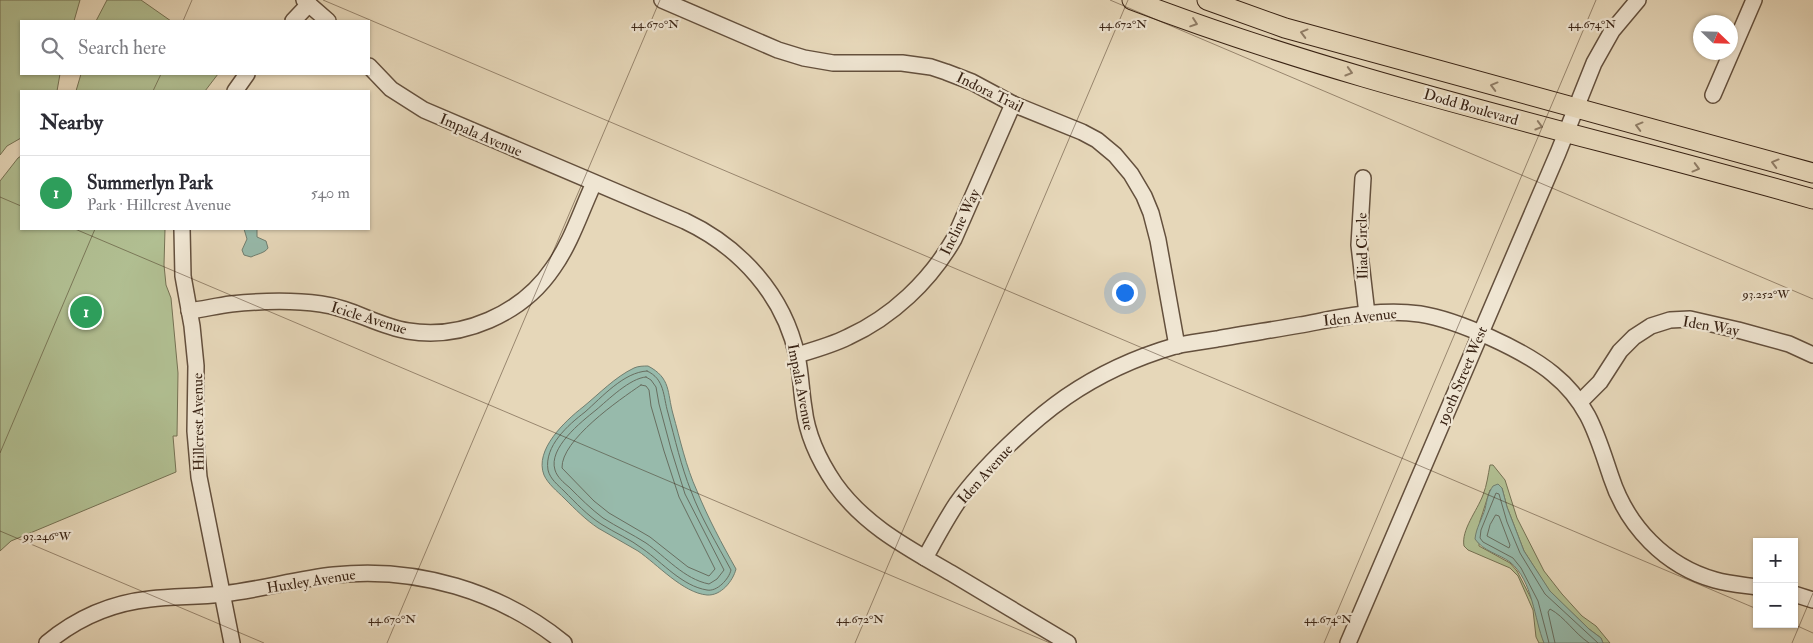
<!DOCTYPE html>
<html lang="en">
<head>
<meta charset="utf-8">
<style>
  :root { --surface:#fff; --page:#f7f7f7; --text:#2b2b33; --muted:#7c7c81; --line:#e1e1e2; --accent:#8f2418 }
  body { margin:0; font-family:"IM FELL Double Pica",serif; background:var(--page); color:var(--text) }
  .controls { position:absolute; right:15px; bottom:15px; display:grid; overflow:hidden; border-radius:0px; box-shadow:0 1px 4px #0004 }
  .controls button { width:45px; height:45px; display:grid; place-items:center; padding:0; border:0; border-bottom:1px solid var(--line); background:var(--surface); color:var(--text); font:25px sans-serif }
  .compass { position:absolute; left:1693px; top:15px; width:45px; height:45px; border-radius:50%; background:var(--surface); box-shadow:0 1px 4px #0004; rotate:113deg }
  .you { position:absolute; left:1124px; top:292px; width:18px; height:18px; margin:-12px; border:4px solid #fff; border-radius:50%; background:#1a73e8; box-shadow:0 0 0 8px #1a73e833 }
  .badge { display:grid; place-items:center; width:32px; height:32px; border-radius:50%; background:var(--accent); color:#fff; font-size:16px; font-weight:700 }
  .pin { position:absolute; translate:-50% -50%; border:2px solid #fff; box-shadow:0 1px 5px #0006 }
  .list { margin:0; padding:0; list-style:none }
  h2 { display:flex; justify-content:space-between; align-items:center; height:65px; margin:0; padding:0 20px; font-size:21px }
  h2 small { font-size:16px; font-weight:400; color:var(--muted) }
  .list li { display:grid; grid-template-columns:32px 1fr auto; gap:15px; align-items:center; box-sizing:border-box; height:75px; padding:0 20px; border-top:1px solid var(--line) }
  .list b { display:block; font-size:19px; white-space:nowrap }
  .list p { margin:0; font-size:16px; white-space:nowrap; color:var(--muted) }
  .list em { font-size:16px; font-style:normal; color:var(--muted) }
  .icon { flex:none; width:28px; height:28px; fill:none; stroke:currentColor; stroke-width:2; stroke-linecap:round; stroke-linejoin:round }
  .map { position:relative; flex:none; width:1813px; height:643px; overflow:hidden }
  .search { position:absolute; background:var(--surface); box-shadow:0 1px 4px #0004; left:20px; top:20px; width:350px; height:55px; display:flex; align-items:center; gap:12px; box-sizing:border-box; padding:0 18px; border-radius:0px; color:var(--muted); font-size:19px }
  .panel { position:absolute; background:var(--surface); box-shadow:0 1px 4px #0004; left:20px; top:90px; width:350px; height:140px; border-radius:0px }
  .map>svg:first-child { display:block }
</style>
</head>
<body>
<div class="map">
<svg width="1813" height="643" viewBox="0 0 1813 643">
  <rect width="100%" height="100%" fill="#e6d7b9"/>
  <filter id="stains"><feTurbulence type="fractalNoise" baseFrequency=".004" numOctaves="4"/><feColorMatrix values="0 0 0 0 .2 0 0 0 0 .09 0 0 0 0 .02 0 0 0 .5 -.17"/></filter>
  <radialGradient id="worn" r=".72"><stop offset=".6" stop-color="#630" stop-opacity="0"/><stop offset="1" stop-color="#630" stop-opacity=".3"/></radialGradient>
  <!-- green -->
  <g fill="#b1bf92" stroke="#757153">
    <polygon points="0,0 80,0 74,21 21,21 21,74 60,74 57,91 21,91 21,138 7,146 0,155"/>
    <polygon points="107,0 141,0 171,21 96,21"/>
    <polygon points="81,74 218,74 205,91 76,91"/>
    <polygon points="21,156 21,229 165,229 164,265 166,285 171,298 178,373 177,436 173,436 176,472 11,541 0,551 0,181 18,158"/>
    <path d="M1490,465h3l12,15 12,38 27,53 18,23 20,22 14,10 14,17h-7l-2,-5 -12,-9 -39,-37 -26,-41 -17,-44 -5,-19 -12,2 -10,31 -1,25 31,17 7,8 16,31 11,41h-5l-3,-6 -3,-27 -15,-34 -8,-8 -42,-18 -4,-4c-3,-16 13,-35 19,-51 4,-10 5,-20 7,-30z"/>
  </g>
  <!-- water -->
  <g fill="#97baab" stroke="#717e6f">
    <path d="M244,229h13v8l9,4 2,7c-3,5 -11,6 -17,9l-7,-2 -2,-5 5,-11z"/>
    <path d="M648,366c23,12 19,26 25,48 7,25 13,53 24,77 11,27 25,53 39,78 -3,12 -15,27 -29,26 -24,-2 -50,-31 -69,-44 -13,-8 -27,-15 -40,-23 -12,-8 -23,-19 -34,-30 -7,-7 -16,-14 -20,-23 -10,-25 21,-54 39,-68 16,-13 32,-30 51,-39 4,-2 10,-2 14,-2z"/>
    <path d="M1498,484l4,4 5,19 17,44 26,40 39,38 12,9 2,5h-59c-10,-24 -11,-62 -34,-81 -11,-8 -27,-11 -35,-23 1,-11 7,-20 10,-30 2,-9 3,-16 8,-23z"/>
  </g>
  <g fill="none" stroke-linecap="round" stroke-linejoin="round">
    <!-- shore -->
    <g stroke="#686e60" stroke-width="1">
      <path d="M647,371c18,8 16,25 21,42 7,26 13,53 23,78 10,27 26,53 40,79 -2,9 -14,22 -24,20 -25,-4 -44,-27 -64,-41 -13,-10 -28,-16 -42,-25 -14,-9 -25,-21 -37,-33 -6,-6 -14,-12 -16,-21 -4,-24 20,-45 37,-58 17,-15 39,-40 62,-41z"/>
      <path d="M646,377l5,3 5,7 3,17 12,45 14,45 39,76 -7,9 -8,5c-25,-5 -43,-27 -63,-41 -14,-9 -29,-16 -43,-25 -12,-9 -23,-20 -34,-31 -5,-4 -12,-10 -14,-17 -7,-22 26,-48 41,-60 12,-10 34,-32 50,-33z"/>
      <path d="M641,385l5,1 3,4 2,16 13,45 15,46 36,72 -6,7 -21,-9 -38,-30 -41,-24 -15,-12 -32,-33c-1,-28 57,-68 79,-83z"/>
      <polygon points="1496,515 1499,516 1510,545 1509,548 1487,536 1490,525"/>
      <polyline points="1549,643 1538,601 1521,568 1513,558 1483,542 1480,538 1481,530 1496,493 1499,494 1507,522 1520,553 1545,594 1598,643"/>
      <path d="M1555,643l-7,-31 2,-3c15,8 24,24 39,34"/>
    </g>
    <!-- minor casing -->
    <g stroke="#64503d" stroke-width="18">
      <g id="minor">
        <polyline points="304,0 328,21"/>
        <polyline points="662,0 778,50 804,58 833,63 902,63 931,67 946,72 972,82 1013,104 1082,132 1097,140 1115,155 1131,174 1144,196 1151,213 1158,240 1177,346"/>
        <polyline points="293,21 309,4"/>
        <path d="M369,66l22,23 33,21 261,111c55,26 99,74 112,135 4,17 4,35 7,52 3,27 16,54 31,76 30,42 73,64 116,89 39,23 78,47 117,70"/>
        <polyline points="235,91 247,74"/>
        <polyline points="1713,95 1754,0"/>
        <polyline points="1363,178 1359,245 1367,314"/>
        <polyline points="182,229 183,276 192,326 196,366 195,431 199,477 232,643"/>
        <path d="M189,311c14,-2 28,-5 42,-7 29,-3 61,-4 90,0 31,4 56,22 87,27 54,9 114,-17 145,-63 18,-25 28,-57 41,-85"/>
        <path d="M797,355c17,-5 35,-10 51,-18 44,-20 82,-56 106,-98l59,-135"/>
        <polyline points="1580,402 1600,382 1620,351 1634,337 1651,326 1670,320 1690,319 1738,330 1789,344 1813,355"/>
        <path d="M925,558c10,-18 20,-37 32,-55 25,-35 73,-81 109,-106 32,-22 71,-40 109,-51 14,-3 28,-5 42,-7 27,-5 55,-9 83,-14 39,-7 79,-17 120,-11 38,6 104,36 133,60 36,29 44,62 58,103 16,49 54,89 104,103 14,4 28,5 42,7"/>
        <polyline points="1794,594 1813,600"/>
        <path d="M47,643c30,-25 65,-40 103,-44 24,-3 48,-2 72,-5 38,-4 74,-15 112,-19 82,-9 166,16 230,68"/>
        <polyline points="1348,643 1558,153 1594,63 1612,31 1638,0"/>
      </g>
    </g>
    <!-- major casing -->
    <g stroke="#392314" stroke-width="21">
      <g id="major">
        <path d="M1132,0c221,85 454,134 681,199"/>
        <polyline points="1207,0 1285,28 1813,173"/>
      </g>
    </g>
    <!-- minor -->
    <use href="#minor" stroke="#efe5d2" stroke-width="15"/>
    <!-- major -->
    <use href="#major" stroke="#e6d7b9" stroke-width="19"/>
  </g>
  <!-- one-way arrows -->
  <defs><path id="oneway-chevron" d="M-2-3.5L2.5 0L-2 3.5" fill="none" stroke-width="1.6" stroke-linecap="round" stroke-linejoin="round" transform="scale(1.25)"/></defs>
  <g stroke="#907d66">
    <use href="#oneway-chevron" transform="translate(1194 23) rotate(19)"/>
    <use href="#oneway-chevron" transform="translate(1304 33) rotate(-165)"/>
    <use href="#oneway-chevron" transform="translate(1349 72) rotate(16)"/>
    <use href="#oneway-chevron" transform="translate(1494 86) rotate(-165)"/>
    <use href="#oneway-chevron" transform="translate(1539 126) rotate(16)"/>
    <use href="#oneway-chevron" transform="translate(1639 126) rotate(-165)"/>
    <use href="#oneway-chevron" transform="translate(1775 163) rotate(-165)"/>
    <use href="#oneway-chevron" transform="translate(1696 168) rotate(15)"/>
  </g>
  <!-- ticks -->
  <path fill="none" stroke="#392314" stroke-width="1" stroke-opacity="0.45" d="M323,0l1434,609M1110,0l703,299M183,21l9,-21M153,91l8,-17M0,197l21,9M75,229l975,414M0,453l95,-224M0,531l264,112M1793,624l20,9M387,643l273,-643M855,643l273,-643M1324,643l272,-643M1792,643l21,-50"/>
  <g text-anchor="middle" stroke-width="4.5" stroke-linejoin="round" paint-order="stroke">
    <!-- street labels -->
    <g font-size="15" fill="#392314" stroke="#efe5d2">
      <text transform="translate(990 92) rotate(26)" y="5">Indora Trail</text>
      <text transform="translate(1471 107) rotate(16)" y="5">Dodd Boulevard</text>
      <text transform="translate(481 135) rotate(23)" y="5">Impala Avenue</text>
      <text transform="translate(960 222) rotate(-64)" y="5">Incline Way</text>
      <text transform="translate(1362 246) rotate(-91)" y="5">Iliad Circle</text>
      <text transform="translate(1360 317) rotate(-6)" y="5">Iden Avenue</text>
      <text transform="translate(369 318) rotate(17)" y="5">Icicle Avenue</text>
      <text transform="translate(1711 326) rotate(10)" y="5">Iden Way</text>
      <text transform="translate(1462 376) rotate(-67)" y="5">190th Street West</text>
      <text transform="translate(801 387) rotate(79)" y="5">Impala Avenue</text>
      <text transform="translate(198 422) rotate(-91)" y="5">Hillcrest Avenue</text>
      <text transform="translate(985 474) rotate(-48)" y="5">Iden Avenue</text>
      <text transform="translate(311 581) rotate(-9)" y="5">Huxley Avenue</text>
    </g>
  </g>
  <g font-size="12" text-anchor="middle" fill="#392314" stroke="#efe5d2" stroke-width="4.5" stroke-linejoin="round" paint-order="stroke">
    <text x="655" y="28">44.670°N</text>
    <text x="1123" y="28">44.672°N</text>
    <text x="1592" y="28">44.674°N</text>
    <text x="1766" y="298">93.252°W</text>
    <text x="47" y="540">93.246°W</text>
    <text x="392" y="623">44.670°N</text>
    <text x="860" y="623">44.672°N</text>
    <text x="1328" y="623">44.674°N</text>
  </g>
  <rect width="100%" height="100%" filter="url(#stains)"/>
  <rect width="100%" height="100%" fill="url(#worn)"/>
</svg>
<div class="controls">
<button>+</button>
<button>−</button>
</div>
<svg class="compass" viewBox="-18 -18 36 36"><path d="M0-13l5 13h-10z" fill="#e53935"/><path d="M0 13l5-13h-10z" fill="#7c7c81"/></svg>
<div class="you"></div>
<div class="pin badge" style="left:86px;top:312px;background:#2e9e5b">1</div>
<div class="search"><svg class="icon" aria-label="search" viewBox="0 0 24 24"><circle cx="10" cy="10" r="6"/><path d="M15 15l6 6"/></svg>Search here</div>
<section class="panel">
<h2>Nearby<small></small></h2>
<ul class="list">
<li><span class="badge" style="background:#2e9e5b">1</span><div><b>Summerlyn Park</b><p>Park · Hillcrest Avenue</p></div><em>540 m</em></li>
</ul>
</section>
</div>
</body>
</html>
